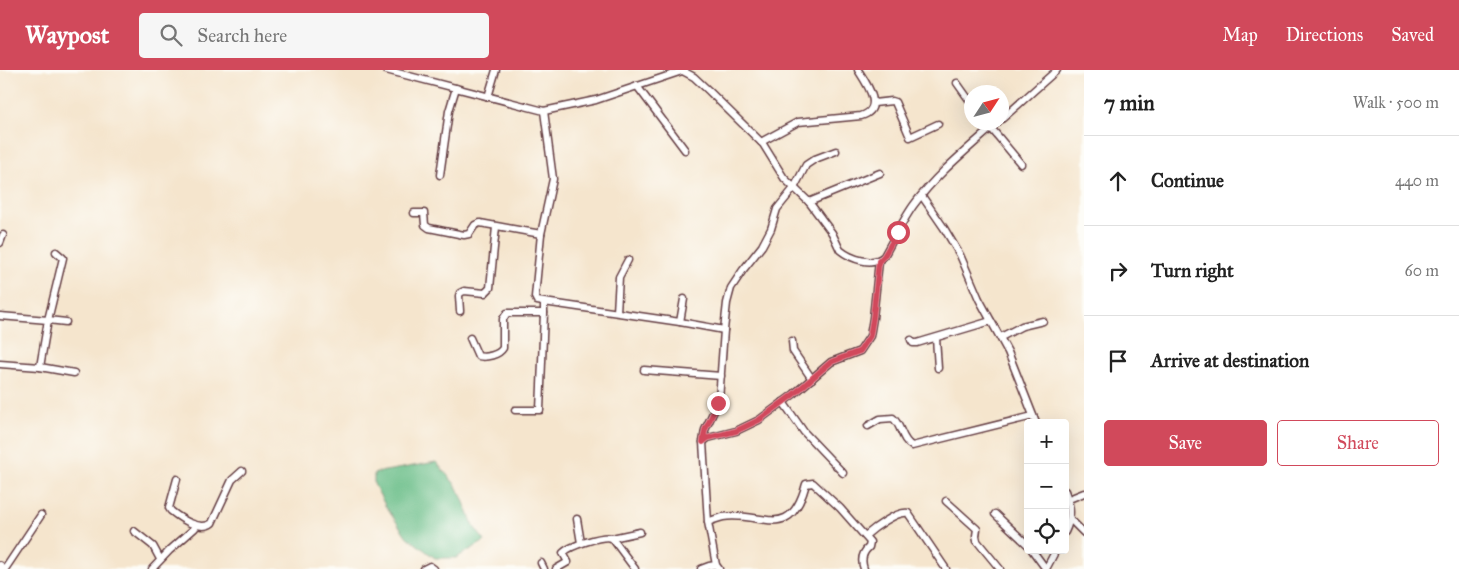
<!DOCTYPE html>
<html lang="en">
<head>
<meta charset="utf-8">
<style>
  :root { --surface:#fff; --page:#f6f6f6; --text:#222; --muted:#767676; --line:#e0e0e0; --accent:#d1495b }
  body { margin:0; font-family:"IM FELL Great Primer",serif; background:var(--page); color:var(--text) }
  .controls { position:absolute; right:15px; bottom:15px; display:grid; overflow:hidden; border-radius:5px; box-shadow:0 5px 20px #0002 }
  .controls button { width:45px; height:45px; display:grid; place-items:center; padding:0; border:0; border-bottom:1px solid var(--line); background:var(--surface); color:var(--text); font:25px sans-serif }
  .compass { position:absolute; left:964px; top:15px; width:45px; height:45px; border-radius:50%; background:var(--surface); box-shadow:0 5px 20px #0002; rotate:54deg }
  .stop { position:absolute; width:15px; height:15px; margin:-11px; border:4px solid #d1495b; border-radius:50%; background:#fff }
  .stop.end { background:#d1495b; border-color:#fff; box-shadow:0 1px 5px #0008 }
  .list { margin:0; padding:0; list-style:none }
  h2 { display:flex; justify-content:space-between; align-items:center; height:65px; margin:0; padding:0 20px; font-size:21px }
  h2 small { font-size:16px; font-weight:400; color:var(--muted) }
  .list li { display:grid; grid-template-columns:32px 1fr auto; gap:15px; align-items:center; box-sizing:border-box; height:90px; padding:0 20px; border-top:1px solid var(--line) }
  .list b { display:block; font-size:19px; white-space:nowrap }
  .list em { font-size:16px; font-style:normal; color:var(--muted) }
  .actions { display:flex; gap:10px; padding:15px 20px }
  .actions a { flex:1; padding:11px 0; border:1px solid var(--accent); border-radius:5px; text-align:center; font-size:18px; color:var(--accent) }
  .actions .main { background:var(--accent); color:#fff }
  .icon { flex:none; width:28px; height:28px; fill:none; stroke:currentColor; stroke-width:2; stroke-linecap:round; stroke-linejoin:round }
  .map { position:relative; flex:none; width:1084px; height:499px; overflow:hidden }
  header { display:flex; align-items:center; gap:30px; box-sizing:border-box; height:70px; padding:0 25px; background:var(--accent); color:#fff }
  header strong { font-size:24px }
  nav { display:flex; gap:28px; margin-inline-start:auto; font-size:18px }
  .search { width:350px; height:45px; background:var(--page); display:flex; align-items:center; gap:12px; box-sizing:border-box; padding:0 18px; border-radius:5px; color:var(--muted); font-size:19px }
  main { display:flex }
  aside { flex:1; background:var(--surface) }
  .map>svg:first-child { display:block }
</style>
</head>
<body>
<header>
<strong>Waypost</strong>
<div class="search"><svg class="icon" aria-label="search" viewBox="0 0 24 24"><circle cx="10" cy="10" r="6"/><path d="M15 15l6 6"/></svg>Search here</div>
<nav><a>Map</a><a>Directions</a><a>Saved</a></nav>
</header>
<main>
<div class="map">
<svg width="1084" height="499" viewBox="0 0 1084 499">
  <rect width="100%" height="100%" fill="#fdfcf7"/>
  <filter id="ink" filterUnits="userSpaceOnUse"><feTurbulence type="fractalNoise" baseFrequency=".02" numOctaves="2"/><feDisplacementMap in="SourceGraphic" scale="10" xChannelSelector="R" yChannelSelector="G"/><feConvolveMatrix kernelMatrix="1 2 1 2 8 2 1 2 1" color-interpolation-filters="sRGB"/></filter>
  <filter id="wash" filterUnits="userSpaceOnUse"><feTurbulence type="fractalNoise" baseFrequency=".0096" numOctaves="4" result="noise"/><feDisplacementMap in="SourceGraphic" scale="20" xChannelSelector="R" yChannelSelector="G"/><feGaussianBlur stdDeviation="1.12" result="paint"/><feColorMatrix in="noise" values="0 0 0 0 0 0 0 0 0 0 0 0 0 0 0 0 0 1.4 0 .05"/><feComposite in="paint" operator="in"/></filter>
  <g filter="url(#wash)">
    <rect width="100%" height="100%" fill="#f5e5cd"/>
    <!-- forest -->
    <polygon fill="#6ec08c" stroke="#5c705c" points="436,392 454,413 461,425 474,457 485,471 456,488 435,488 407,467 386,437 374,414 374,403"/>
  </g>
  <g filter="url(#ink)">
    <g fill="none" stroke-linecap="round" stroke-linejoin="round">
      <!-- minor casing -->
      <g stroke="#643d43" stroke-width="9">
        <g id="minor">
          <polyline points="386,0 544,41 596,30 685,0"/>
          <path d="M681,0l13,7 15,14 54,53 21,34 25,24 23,31 8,17c11,9 33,17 44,6 9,-16 18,-34 29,-50 23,-32 56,-58 85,-84"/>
          <polyline points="957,13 972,34"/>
          <polyline points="637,16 685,80"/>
          <polyline points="488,27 496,0"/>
          <polyline points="874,33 892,31 895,32 910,67 938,54"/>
          <polyline points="544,41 553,109 541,164 535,227 537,231 680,252 724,260"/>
          <polyline points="1002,49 1057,0"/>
          <polyline points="986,52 1021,94"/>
          <path d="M761,72l37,-20 63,-6c24,-7 6,-32 -3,-46"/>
          <polyline points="440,105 449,41 456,18"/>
          <polyline points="922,126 944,158 960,185 979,229 1008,282 1036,353"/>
          <polyline points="809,132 880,103"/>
          <polyline points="414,143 424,143 425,155 429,158 464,165 469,164 475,155 480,153 541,164"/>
          <polyline points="0,173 3,165"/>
          <polyline points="460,241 459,226 460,223 464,221 485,223 490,218 496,157"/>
          <polyline points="617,242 619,207 628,190"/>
          <polyline points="0,246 48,250 63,188 56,182"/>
          <polyline points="680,252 684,229"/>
          <polyline points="1001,267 1022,256 1043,251"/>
          <path d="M470,268l8,18c8,2 21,-1 25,-8v-29l4,-6h37"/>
          <polyline points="936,268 938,298"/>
          <polyline points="911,270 913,273 917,273 991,251"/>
          <polyline points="792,271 793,281 812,309"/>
          <polyline points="0,294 40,297 74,303"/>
          <polyline points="40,297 48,250 66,252"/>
          <polyline points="644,300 721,306"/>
          <polyline points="783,332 804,362 843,403"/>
          <polyline points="515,340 540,340 544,243 544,233 542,232"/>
          <path d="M868,356l12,-7 13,-1c9,8 8,22 19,28l121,-30"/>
          <polyline points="703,372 708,368 736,361 759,350 794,324 831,292 860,281 870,266 873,248 879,191"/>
          <path d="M177,409l-8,29 2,3c10,8 30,21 41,12l20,-43 10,-9"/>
          <path d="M1065,421c6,15 7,27 0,41"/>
          <polyline points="1069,429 1084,423"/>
          <polyline points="946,431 977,459 976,466 977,471 1000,499"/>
          <polyline points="995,444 1028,475"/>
          <polyline points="577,449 581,473"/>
          <polyline points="1070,449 1084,463"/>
          <path d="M708,452c5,-2 10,-4 15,-5 40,-6 67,26 83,-33l7,-1 27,25 30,34 -1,5c-7,6 -8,14 -5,22"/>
          <polyline points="134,461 153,476 160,489"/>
          <path d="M865,466c9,-8 32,-25 43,-23l38,56"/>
          <polyline points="1032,480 1046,499"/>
          <polyline points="541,493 544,499"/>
          <polyline points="5,499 41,445"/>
          <polyline points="152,499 170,480 195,458 195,455"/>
          <polyline points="424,499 430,496 434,499"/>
          <path d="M556,499l12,-7 -5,-9c6,-7 40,-18 49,-15"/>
          <polyline points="635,499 612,468 640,462"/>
          <polyline points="701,499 709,496 716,495"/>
          <polyline points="719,499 716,495 708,452 703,372 705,360 719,330 724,260 727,233 731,218 743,200 762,176 771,159 777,139 794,118 806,95 815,89 836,81"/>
          <polyline points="1046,499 1056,480"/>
        </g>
      </g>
      <!-- major casing -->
      <g stroke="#643d43" stroke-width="10">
        <polyline id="major" points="0,496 1,499"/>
      </g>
      <!-- minor -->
      <use href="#minor" stroke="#fff" stroke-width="6"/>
      <!-- major -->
      <use href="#major" stroke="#fff" stroke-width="8"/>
    </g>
  </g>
  <g fill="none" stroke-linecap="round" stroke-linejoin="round" filter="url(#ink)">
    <!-- route -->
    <polyline stroke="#d1495b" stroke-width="6" points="718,333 705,360 703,372 708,368 736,361 759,350 794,324 831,292 860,281 870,266 873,248 879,191 884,186 898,162"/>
  </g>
</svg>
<div class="controls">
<button>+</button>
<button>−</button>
<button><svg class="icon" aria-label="locate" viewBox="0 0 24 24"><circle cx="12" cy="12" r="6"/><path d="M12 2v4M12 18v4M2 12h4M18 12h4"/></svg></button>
</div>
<svg class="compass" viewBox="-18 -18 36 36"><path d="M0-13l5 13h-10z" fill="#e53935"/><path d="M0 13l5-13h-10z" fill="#767676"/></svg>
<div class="stop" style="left:898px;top:162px"></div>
<div class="stop end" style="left:718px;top:333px"></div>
</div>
<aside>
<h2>7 min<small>Walk · 500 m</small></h2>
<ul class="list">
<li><svg class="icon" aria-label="ahead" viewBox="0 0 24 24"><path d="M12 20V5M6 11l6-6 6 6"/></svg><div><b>Continue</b></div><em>440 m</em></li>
<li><svg class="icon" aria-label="right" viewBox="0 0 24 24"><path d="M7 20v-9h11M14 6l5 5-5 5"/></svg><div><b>Turn right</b></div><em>60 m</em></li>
<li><svg class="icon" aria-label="arrive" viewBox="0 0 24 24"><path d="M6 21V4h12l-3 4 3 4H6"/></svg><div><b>Arrive at destination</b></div></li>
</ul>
<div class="actions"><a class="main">Save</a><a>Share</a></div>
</aside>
</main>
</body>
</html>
